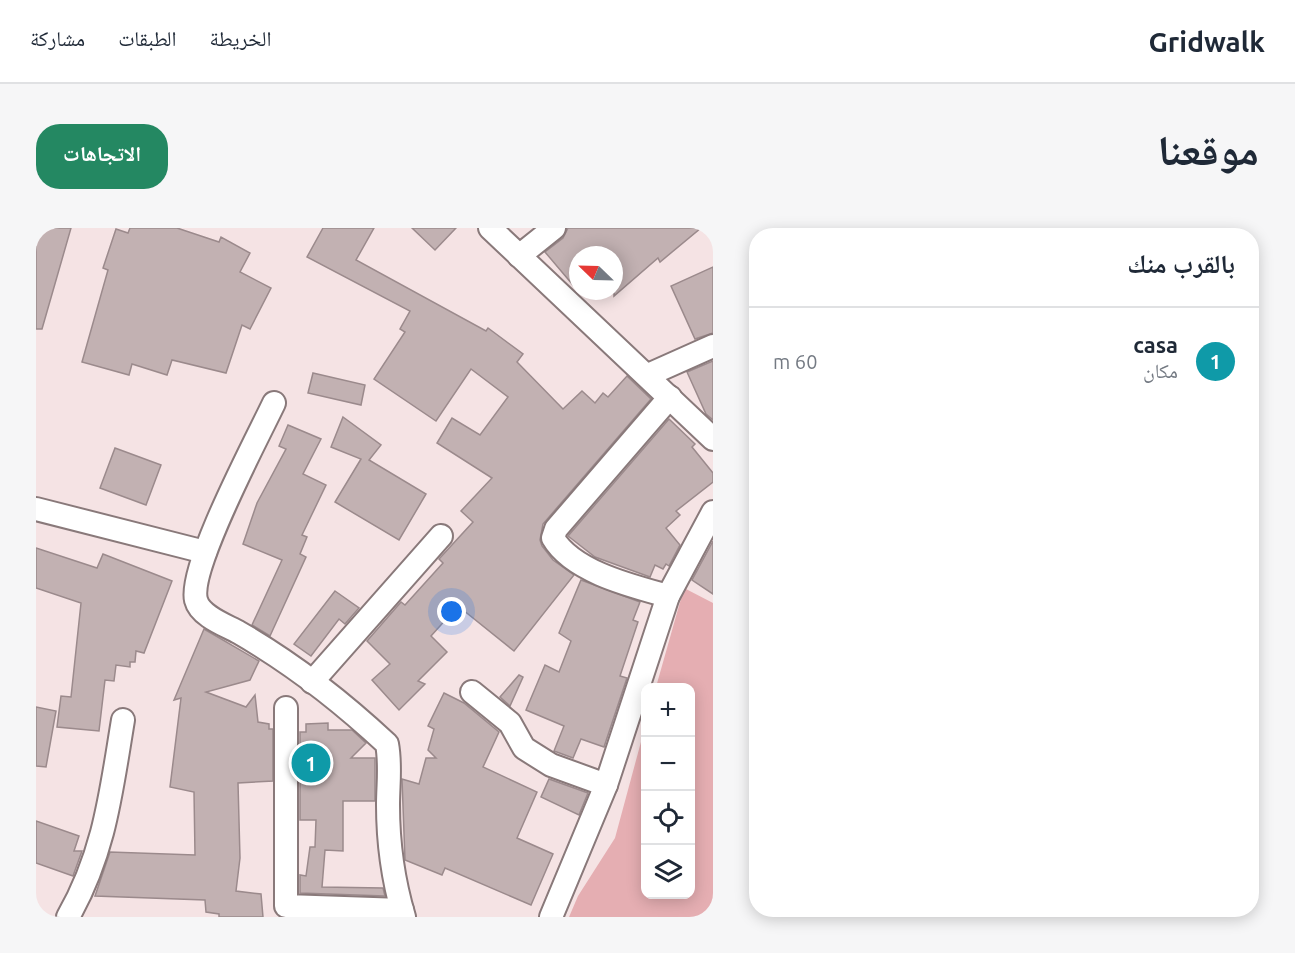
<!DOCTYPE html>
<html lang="ar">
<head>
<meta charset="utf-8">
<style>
  :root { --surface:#fff; --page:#f6f6f7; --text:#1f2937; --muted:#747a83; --line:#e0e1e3; --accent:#248862 }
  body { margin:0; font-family:Ubuntu,"Noto Naskh Arabic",sans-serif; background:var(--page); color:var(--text); direction:rtl }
  .controls { position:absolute; right:18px; bottom:18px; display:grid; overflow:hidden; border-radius:12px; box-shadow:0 3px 15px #0003 }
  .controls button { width:54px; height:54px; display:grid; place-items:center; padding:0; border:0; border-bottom:2px solid var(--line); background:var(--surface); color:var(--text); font:30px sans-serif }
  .compass { position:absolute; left:533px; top:18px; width:54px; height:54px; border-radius:50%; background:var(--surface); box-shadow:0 3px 15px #0003; rotate:293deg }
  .you { position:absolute; left:416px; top:384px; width:21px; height:21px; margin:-15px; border:4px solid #fff; border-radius:50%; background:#1a73e8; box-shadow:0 0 0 9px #1a73e833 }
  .badge { display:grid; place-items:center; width:39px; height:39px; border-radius:50%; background:var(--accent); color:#fff; font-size:20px; font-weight:700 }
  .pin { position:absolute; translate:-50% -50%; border:3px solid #fff; box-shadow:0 2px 6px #0006 }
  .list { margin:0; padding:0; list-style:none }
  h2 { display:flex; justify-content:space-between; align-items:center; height:78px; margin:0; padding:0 24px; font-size:26px }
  h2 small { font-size:20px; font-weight:400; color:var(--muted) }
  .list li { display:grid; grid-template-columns:39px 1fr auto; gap:18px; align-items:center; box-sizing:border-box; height:108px; padding:0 24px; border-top:2px solid var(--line) }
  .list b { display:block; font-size:22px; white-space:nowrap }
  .list p { margin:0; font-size:20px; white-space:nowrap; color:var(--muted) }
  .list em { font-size:20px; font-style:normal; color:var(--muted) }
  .icon { flex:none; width:33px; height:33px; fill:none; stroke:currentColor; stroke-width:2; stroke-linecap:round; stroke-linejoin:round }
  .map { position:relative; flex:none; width:677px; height:689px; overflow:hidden; direction:ltr; border-radius:24px }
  header { display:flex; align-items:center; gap:36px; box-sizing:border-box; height:84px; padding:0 30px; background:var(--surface); border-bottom:2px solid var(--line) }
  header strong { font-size:28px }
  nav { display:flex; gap:33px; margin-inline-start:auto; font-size:21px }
  .intro { display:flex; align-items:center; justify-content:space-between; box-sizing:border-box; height:144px; padding:0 36px }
  h1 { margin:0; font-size:42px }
  .button { padding:15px 27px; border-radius:24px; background:var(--accent); color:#fff; font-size:21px; font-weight:700 }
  main { display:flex; gap:36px; padding:0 36px }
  aside { flex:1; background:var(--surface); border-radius:24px; box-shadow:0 3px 15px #0003 }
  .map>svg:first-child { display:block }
</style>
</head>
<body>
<header>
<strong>Gridwalk</strong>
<nav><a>الخريطة</a><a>الطبقات</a><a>مشاركة</a></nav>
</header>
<div class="intro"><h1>موقعنا</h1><a class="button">الاتجاهات</a></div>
<main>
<aside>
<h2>بالقرب منك<small></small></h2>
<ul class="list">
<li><span class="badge" style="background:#0f9aa8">1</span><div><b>casa</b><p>مكان</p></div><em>60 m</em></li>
</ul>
</aside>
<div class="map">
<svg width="677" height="689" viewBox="0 0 677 689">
  <rect width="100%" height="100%" fill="#f5e3e4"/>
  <!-- green -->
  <polygon fill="#e5aeb2" points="648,360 677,375 677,689 533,689 542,668 579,610 609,499 610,666 654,666 654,460 620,459"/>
  <!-- building -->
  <g fill="#c2b1b2" stroke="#9b8a8c" stroke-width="1.5">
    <polygon points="0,0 35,0 6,101 0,101"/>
    <polygon points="94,0 141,0 183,14 185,9 214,25 204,44 235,60 214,101 206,97 190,145 136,132 131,147 96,136 93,147 46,134 72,42 67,40 80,1 92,5"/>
    <polygon points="287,0 338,0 320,32 450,103 452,100 487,126 481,134 527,181 546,163 559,175 567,165 572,169 591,148 615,171 507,296 504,312 506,318 517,332 538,347 478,423 422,378 395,408 411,424 382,453 389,456 363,482 336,452 354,436 331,413 365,374 369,377 407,335 403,331 437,294 425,283 456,250 401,215 416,190 444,207 472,169 435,141 400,193 338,151 369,104 364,101 374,83 271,29"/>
    <polygon points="376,0 420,0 399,22"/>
    <polygon points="532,0 665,0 624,34 622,30 578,68 578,27 542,27 542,63 509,24 527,10"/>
    <polygon points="677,39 677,105 659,111 635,58"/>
    <polygon points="677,133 677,192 670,186 651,144"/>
    <polygon points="277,145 329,157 325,177 272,165"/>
    <polygon points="307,189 345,217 333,232 390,266 363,312 299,274 325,231 295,219"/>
    <polygon points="633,191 659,216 656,219 677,245 677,254 640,283 644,287 630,300 644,317 633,338 630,336 627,341 619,337 614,349 559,329 532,308"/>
    <polygon points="252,197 285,211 267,246 290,257 266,307 271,309 264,326 270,329 234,408 216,397 246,332 207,316 221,275 250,221 243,218"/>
    <polygon points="79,220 125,237 110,277 64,260"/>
    <polygon points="677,313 677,366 656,352"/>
    <polygon points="0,320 61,340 67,326 136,353 108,425 100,423 99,434 94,434 94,439 80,437 78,453 69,452 63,503 21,499 25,468 35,469 45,375 0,360"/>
    <polygon points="545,352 604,374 597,392 602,394 584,448 591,450 568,519 545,511 537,530 518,523 528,498 490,482 509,437 523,444 535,413 523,405"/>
    <polygon points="299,363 323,380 309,396 303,391 275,428 258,416"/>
    <polygon points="168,401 223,433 214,452 170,464 210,479 219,467 222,494 233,496 233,501 237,501 237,553 202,555 204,630 200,663 225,666 227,689 183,689 183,686 170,684 169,672 59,668 74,624 159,627 158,564 134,559 145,470 138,472"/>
    <polygon points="483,447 487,449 474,478 464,469"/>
    <polygon points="408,465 428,475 463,504 447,539 501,564 481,610 517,626 495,677 409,640 406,647 369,632 366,551 383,556 390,530 400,530 392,522 398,501 392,498"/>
    <polygon points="0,479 20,483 10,539 0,538"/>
    <polygon points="292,495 292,502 316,502 330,515 315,530 339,530 339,573 307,573 307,623 289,622 286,659 347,660 349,668 264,665 264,647 270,648 274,619 279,619 280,592 264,592 264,504 270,504 270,496"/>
    <polygon points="513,551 552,565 543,587 505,569"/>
    <polygon points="0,593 43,608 38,623 46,623 37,648 0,635"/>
  </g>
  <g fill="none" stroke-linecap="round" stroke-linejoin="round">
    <!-- minor casing -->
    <g stroke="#89797a" stroke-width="26">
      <g id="minor">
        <polyline points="454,0 677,211"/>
        <polyline points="483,28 518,0"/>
        <polyline points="612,147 677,118"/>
        <path d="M238,175c-17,36 -86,165 -78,197 4,16 29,25 42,32 54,31 103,69 149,112 4,21 1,40 1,61 0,38 5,75 16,112"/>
        <polyline points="0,281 169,324"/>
        <path d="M632,368c-36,-10 -95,-24 -115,-58l3,-9 114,-132"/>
        <polyline points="276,454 405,308"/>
        <polyline points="436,464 474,495 488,520 515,537 570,557"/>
        <polyline points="250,480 250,678 366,682"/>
        <path d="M32,689c37,-65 43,-125 55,-197"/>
        <polyline points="515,689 570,557 632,368 677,284"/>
      </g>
    </g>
    <!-- minor -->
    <use href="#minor" stroke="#fff" stroke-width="22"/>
  </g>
</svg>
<div class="controls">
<button>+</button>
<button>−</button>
<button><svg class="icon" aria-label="locate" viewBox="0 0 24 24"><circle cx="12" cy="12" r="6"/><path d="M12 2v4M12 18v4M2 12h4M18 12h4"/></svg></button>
<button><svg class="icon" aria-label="layers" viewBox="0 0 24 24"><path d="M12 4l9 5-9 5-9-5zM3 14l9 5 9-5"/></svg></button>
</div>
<svg class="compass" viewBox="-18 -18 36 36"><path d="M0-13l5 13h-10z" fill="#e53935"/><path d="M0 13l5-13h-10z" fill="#747a83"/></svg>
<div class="you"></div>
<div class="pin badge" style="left:275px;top:535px;background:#0f9aa8">1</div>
</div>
</main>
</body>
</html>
